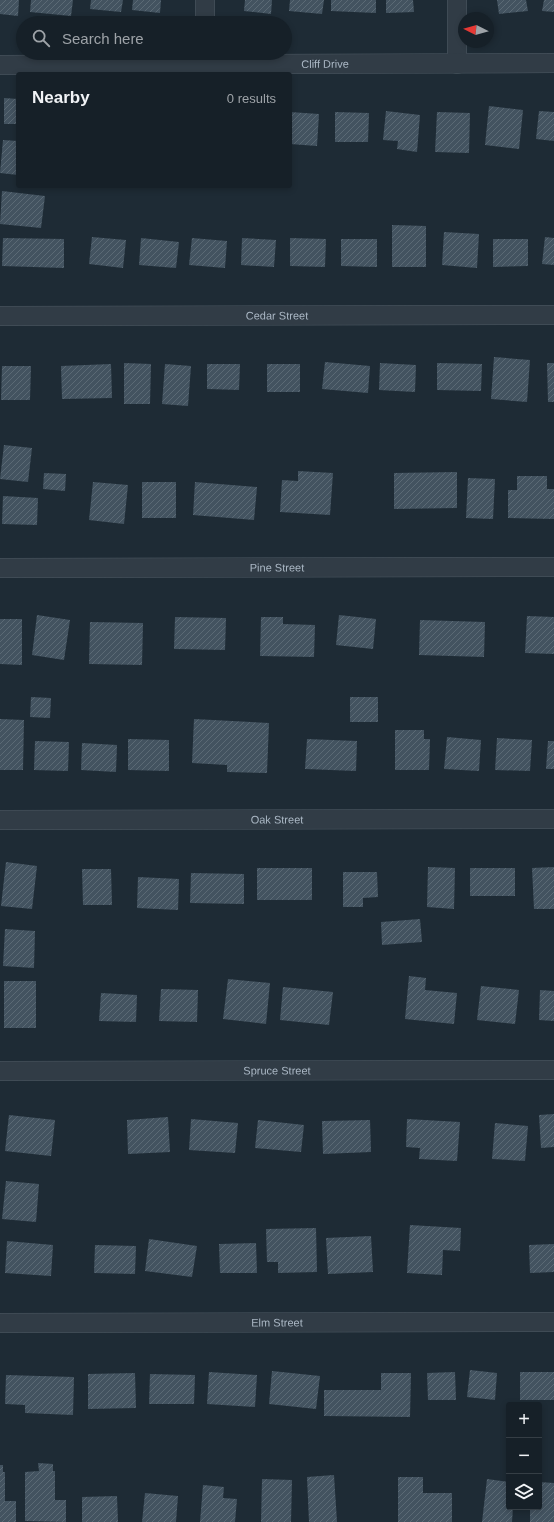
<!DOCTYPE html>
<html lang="en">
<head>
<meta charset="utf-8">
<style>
  :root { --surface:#162028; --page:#232d34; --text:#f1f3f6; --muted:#9ea3a8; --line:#353e45 }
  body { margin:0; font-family:Arial,sans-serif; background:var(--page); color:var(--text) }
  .controls { position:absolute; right:12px; bottom:12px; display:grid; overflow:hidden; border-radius:4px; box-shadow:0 2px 6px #0003 }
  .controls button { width:36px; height:36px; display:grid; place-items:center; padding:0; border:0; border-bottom:1px solid var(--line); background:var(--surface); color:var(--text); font:20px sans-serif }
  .compass { position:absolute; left:458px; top:12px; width:36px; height:36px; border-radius:50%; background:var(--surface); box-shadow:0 2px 6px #0003; rotate:276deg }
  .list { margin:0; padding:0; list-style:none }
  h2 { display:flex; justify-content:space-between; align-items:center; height:52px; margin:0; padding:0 16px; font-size:17px }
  h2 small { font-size:13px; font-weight:400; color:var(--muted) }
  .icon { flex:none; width:22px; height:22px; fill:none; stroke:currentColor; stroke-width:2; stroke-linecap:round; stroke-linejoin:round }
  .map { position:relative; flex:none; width:554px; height:1522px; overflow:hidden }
  .search { position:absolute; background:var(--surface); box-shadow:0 2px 6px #0003; left:16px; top:16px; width:276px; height:44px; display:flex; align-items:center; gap:10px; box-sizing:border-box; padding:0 14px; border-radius:22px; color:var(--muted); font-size:15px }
  .panel { position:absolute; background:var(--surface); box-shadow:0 2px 6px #0003; left:16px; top:72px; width:276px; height:116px; border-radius:4px }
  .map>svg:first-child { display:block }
</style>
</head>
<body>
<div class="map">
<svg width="554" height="1522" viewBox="0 0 554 1522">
  <defs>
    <pattern id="building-hatch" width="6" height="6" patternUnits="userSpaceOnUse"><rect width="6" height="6" fill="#435360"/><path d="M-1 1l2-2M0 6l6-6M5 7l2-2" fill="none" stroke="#5b6a75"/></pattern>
  </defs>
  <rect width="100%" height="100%" fill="#1e2b35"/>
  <!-- building -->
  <g fill="url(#building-hatch)">
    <polygon points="0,0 19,0 18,16 0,14"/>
    <polygon points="31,0 73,0 71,16 30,12"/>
    <polygon points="91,0 123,0 121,12 90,9"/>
    <polygon points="133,0 161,0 160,13 132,10"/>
    <polygon points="245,0 272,0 271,14 244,11"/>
    <polygon points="290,0 324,0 322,14 289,11"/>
    <polygon points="331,0 376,0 376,13 331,11"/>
    <polygon points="386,0 413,0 414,12 386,13"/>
    <polygon points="497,0 526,0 528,11 499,14"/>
    <polygon points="544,0 554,0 554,12 542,11"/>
    <polygon points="4,98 18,99 18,124 4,124"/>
    <polygon points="489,106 523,110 519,149 485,145"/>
    <polygon points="386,111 420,115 417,152 397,149 398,141 383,140"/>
    <polygon points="539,111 554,112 554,141 536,139"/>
    <polygon points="290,112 319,114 317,146 290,144"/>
    <polygon points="335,112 369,113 368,142 335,142"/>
    <polygon points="437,112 470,113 469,153 435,152"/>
    <polygon points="3,140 18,141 18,175 0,173"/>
    <polygon points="2,191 45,196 41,228 0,224"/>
    <polygon points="392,225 426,226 426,267 392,267"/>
    <polygon points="444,232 479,234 477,268 442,265"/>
    <polygon points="92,237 126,240 123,268 89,264"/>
    <polygon points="545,237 554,238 554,265 542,264"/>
    <polygon points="3,238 64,239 64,268 2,266"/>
    <polygon points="141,238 179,242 176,268 139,265"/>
    <polygon points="192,238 227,241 225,268 189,265"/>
    <polygon points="242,238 276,240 274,267 241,265"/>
    <polygon points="290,238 326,239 325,267 290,266"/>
    <polygon points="341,239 377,239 377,267 341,266"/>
    <polygon points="493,239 528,239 528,266 493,267"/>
    <polygon points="494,357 530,360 527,402 491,399"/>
    <polygon points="325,362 370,366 368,393 322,389"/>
    <polygon points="124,363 151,364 150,404 124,404"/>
    <polygon points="380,363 416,365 415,392 379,390"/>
    <polygon points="437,363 482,364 481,391 437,390"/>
    <polygon points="547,363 554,363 554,402 548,402"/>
    <polygon points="111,364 112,398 62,399 61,366"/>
    <polygon points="165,364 191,366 188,406 162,404"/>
    <polygon points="207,364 240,364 239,390 207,389"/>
    <rect x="267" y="364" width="33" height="28"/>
    <polygon points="2,366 31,366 30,400 1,400"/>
    <polygon points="4,445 32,448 28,482 0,479"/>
    <polygon points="298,471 333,473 330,515 280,512 282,480 298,481"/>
    <polygon points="457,472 457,508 394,509 394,473"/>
    <polygon points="44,473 66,474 65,491 43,489"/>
    <polygon points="517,476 547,476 547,489 554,489 554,519 508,518 508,490 517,490"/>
    <polygon points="468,478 495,479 493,519 466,518"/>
    <polygon points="93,482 128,485 124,524 89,520"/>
    <rect x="142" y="482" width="34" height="36"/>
    <polygon points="195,482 257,487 254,520 193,515"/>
    <polygon points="3,496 38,498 37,525 2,524"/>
    <polygon points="37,615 70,620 64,660 32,655"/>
    <polygon points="339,615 376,619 373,649 336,645"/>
    <polygon points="527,616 554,617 554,654 525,653"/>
    <polygon points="175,617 226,618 225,650 174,649"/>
    <polygon points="261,617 283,617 283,624 315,625 314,657 260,656"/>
    <polygon points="0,619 22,619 22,665 0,664"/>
    <polygon points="420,620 485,622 484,657 419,655"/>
    <polygon points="90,622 143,623 142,665 89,664"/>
    <polygon points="31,697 51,698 50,718 30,717"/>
    <rect x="350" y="697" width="28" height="25"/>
    <polygon points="0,719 24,720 23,770 0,770"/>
    <polygon points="194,719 269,723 267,773 227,772 227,765 192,763"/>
    <polygon points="395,730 424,730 424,739 430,739 429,770 395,770"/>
    <polygon points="447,737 481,740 479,771 444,769"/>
    <polygon points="497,738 532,740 530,771 495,770"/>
    <polygon points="128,739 169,740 169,771 128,770"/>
    <polygon points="307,739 357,741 356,771 305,769"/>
    <polygon points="35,741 69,742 68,771 34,770"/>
    <polygon points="548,741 554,741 554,769 546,769"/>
    <polygon points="82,743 117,745 116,772 81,770"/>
    <polygon points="6,862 37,866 32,909 1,906"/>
    <polygon points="428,867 455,868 454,909 427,907"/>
    <polygon points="554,867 554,909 534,909 532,868"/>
    <rect x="257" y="868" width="55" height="32"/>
    <rect x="470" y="868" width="45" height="28"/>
    <polygon points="82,869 111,869 112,905 83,905"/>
    <polygon points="343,872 377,872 378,897 363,898 363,907 343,907"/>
    <polygon points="191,873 244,874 244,904 190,903"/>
    <polygon points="138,877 179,879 178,910 137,908"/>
    <polygon points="420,919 422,942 382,945 381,922"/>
    <polygon points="5,929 35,931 34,968 3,966"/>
    <polygon points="409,976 426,978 425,990 457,993 454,1024 405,1019"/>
    <polygon points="228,979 270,983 266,1024 223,1019"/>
    <rect x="4" y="981" width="32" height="47"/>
    <polygon points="481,986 519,990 515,1024 477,1020"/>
    <polygon points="283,987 333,992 329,1025 280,1020"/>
    <polygon points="161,989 198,990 197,1022 159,1021"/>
    <polygon points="540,990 554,991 554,1021 539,1020"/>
    <polygon points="101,993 137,995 136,1022 99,1021"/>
    <polygon points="554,1114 554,1147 541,1148 539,1115"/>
    <polygon points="9,1115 55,1120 51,1156 5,1151"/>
    <polygon points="168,1117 170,1152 128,1154 127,1120"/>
    <polygon points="191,1119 238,1123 235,1153 189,1150"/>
    <polygon points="407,1119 460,1122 457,1161 419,1159 420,1148 406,1147"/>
    <polygon points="258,1120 304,1125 301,1152 255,1148"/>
    <polygon points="370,1120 371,1152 323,1154 322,1121"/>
    <polygon points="495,1123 528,1126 525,1161 492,1159"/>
    <polygon points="6,1181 39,1184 36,1222 2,1219"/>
    <polygon points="410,1225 461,1228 460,1251 443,1250 442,1275 407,1273"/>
    <polygon points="316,1228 317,1272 278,1273 278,1262 267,1262 266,1229"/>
    <polygon points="371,1236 373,1272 328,1274 326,1238"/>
    <polygon points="149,1239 197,1246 192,1277 145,1271"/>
    <polygon points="7,1241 53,1245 51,1276 5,1273"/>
    <polygon points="256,1243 257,1273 220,1273 219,1244"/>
    <polygon points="554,1244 554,1272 530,1273 529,1245"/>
    <polygon points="95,1245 136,1246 135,1274 94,1273"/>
    <polygon points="470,1370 497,1373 495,1400 467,1397"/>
    <polygon points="272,1371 320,1376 316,1409 269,1404"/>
    <polygon points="209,1372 257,1375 255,1407 207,1404"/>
    <polygon points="455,1372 456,1400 428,1400 427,1373"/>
    <rect x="520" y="1372" width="34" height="28"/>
    <polygon points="135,1373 136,1408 88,1409 88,1374"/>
    <polygon points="381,1373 411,1373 410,1417 324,1416 324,1390 381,1390"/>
    <polygon points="150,1374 195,1375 194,1404 149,1404"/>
    <polygon points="6,1375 74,1377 73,1415 25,1413 25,1405 5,1404"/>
    <polygon points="38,1463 53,1464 53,1471 55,1471 55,1500 66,1500 66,1522 25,1521 25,1472 39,1471"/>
    <polygon points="0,1465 3,1465 3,1472 5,1472 5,1501 16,1501 16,1522 0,1522"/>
    <polygon points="334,1475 337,1522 309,1522 307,1477"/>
    <polygon points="398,1477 423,1477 423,1493 452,1493 452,1522 398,1522"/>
    <polygon points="262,1479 292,1480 291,1522 261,1522"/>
    <polygon points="487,1479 509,1482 509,1507 513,1507 512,1522 482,1522"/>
    <polygon points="539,1482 554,1483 554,1522 530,1522 530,1507 539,1507"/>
    <polygon points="203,1485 224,1487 223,1498 237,1499 235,1522 200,1522"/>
    <polygon points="145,1493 178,1496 176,1522 142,1522"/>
    <polygon points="117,1496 118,1522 82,1522 82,1497"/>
  </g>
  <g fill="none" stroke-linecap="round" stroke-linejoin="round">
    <!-- minor casing -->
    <g stroke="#4e5a64" stroke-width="20">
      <g id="minor">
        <polyline points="205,0 205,23"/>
        <polyline points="457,64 457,0"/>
        <path id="s1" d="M0,65l554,-2"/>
        <path id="s2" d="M0,316l554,-1"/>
        <path id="s3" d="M0,568l554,-1"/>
        <path id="s4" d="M0,820l554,-1"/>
        <path id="s5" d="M0,1071l554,-1"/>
        <path id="s6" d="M0,1323l554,-1"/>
      </g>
    </g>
    <!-- minor -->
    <use href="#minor" stroke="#313c46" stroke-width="19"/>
  </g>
  <g text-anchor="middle" stroke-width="3" stroke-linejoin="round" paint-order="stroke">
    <!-- street labels -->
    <g font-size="11" fill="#aab7c4" stroke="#17212a">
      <text dy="4" stroke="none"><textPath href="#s1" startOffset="325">Cliff Drive</textPath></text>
      <text dy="4" stroke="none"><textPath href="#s2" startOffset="277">Cedar Street</textPath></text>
      <text dy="4" stroke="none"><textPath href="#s3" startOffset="277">Pine Street</textPath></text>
      <text dy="4" stroke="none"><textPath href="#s4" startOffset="277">Oak Street</textPath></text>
      <text dy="4" stroke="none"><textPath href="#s5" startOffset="277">Spruce Street</textPath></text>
      <text dy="4" stroke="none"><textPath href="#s6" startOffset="277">Elm Street</textPath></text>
    </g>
  </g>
</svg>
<div class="controls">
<button>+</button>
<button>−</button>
<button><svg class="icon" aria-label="layers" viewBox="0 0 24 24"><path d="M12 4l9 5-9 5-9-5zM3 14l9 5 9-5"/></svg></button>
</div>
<svg class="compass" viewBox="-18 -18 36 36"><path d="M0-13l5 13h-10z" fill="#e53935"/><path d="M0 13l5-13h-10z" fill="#9ea3a8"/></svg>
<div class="search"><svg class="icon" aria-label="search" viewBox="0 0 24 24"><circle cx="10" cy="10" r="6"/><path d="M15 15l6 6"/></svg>Search here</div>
<section class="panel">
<h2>Nearby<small>0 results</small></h2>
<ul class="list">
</ul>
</section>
</div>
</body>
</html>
